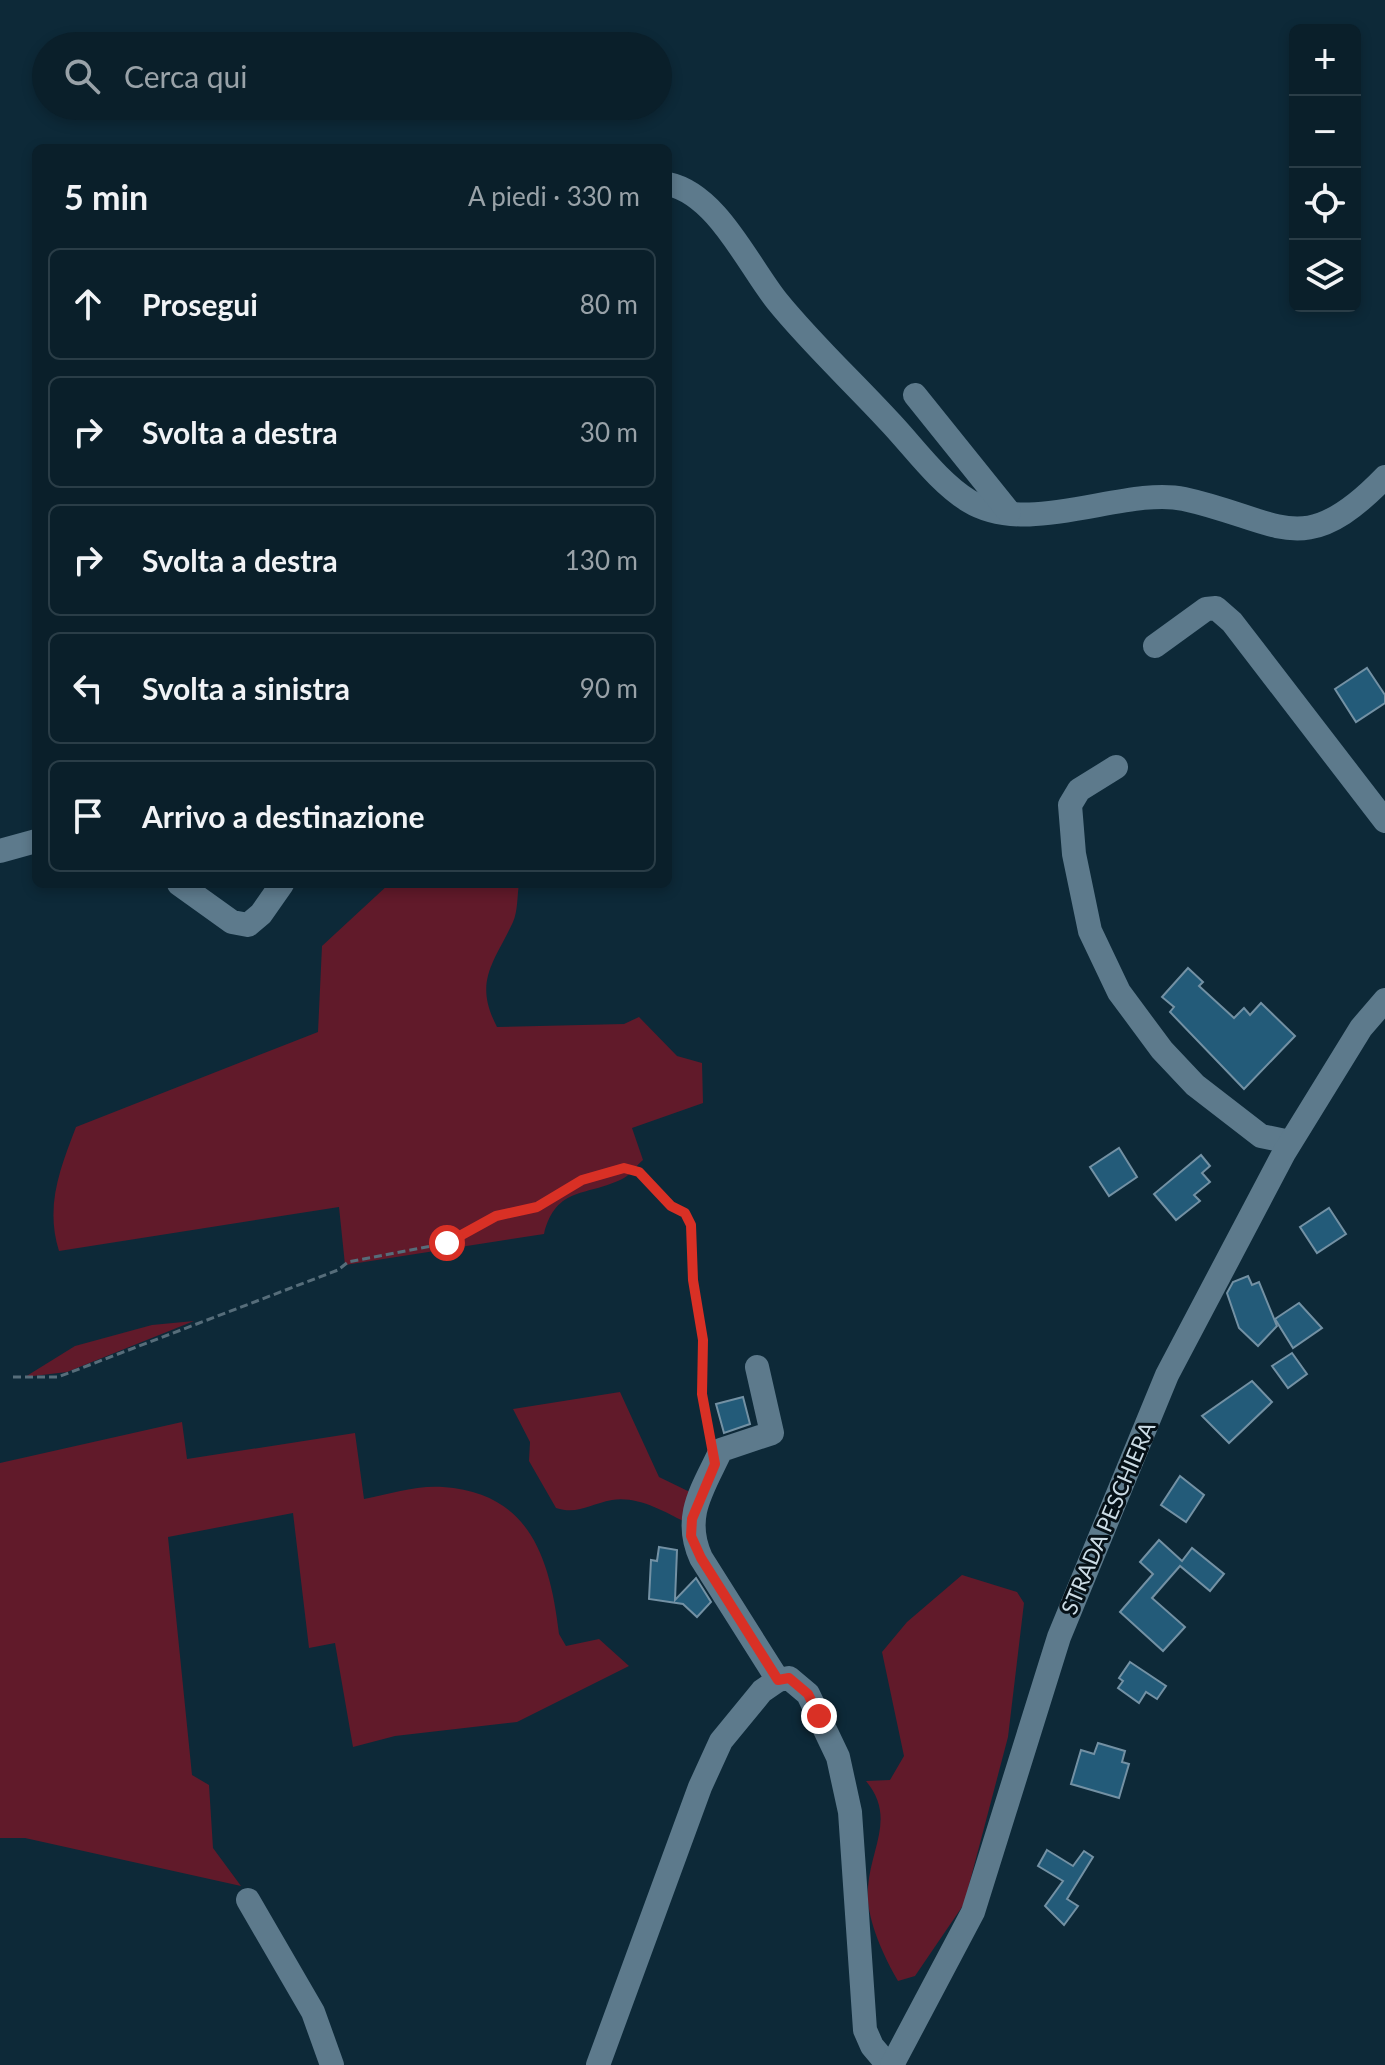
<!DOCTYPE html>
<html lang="it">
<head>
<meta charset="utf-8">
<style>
  :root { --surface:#0a1f2a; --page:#182c36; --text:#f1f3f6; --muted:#99a2a8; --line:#2a3d47 }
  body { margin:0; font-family:Lato,sans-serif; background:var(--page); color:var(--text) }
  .controls { position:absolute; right:24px; top:24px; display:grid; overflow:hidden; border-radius:12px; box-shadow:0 4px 12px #0003 }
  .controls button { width:72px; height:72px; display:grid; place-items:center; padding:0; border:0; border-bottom:2px solid var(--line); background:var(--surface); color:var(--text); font:40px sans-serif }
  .stop { position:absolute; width:24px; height:24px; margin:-18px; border:6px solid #d93025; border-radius:50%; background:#fff }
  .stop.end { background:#d93025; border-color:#fff; box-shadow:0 2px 8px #0008 }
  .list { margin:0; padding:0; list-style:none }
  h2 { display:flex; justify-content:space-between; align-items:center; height:104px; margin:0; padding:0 32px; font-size:34px }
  h2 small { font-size:26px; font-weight:400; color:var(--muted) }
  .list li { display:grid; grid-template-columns:52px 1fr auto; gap:24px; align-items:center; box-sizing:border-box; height:112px; margin:0 16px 16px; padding:0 16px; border:2px solid var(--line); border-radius:12px }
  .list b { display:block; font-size:30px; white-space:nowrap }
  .list em { font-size:26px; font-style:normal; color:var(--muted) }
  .icon { flex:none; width:44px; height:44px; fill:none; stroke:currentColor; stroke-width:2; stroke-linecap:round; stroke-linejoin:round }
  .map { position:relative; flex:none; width:1385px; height:2065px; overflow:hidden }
  .search { position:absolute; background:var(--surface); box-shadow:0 4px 12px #0003; left:32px; top:32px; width:640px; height:88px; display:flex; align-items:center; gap:20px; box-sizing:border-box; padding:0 28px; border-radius:44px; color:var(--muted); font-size:30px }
  .panel { position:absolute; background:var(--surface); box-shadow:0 4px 12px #0003; left:32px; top:144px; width:640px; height:744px; border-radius:12px }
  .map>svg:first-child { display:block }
</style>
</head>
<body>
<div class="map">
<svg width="1385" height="2065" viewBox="0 0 1385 2065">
  <rect width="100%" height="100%" fill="#0d2938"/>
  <!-- green -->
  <g fill="#611a2a">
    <path d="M389,884h130c-2,12 -1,27 -6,38 -19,41 -40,59 -16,105l127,-3 15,-7 38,39 25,7 1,40 -71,25 11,32c-6,5 -12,14 -19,18 -36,19 -68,7 -80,56l-199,31 -6,-58 -280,44c-14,-45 1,-82 17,-124l242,-95 4,-86z"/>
    <polygon points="194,1321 67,1372 25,1377 75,1346 152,1325"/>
    <path d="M620,1392l39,85 35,17 -9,28c-22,-11 -47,-26 -73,-22 -22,4 -34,15 -56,8l-27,-47 1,-19 -17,-33z"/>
    <path d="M182,1422l5,37 168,-26 9,66c25,-5 53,-14 79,-12 87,6 107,71 116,147l7,12 33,-7 30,27 -112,56 -122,14 -42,11 -18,-104 -26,5 -16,-135 -125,24 24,238 17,10 4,63 28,38 -216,-48h-25v-375z"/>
    <path d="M962,1575l55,17 7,11 -16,134 -44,167 -49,72 -17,5c-15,-26 -33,-64 -30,-94 3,-40 28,-70 -2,-106l24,-1 14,-24 -22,-104 25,-30z"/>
  </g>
  <!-- building -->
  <g fill="#235b79" stroke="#7391a4" stroke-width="2">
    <polygon points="1367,668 1385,695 1385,703 1356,722 1335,689"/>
    <polygon points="1188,968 1203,982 1199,986 1234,1018 1244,1008 1250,1015 1261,1003 1295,1036 1244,1089 1170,1012 1174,1007 1162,997"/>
    <polygon points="1119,1148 1137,1177 1109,1196 1090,1167"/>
    <polygon points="1201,1155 1210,1166 1202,1173 1210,1182 1194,1195 1200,1201 1176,1220 1154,1194"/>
    <polygon points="1329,1208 1346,1234 1317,1253 1300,1227"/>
    <polygon points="1248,1276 1252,1285 1259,1282 1277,1326 1258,1346 1239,1328 1227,1293 1233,1282"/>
    <polygon points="1299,1303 1322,1328 1293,1348 1275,1319"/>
    <polygon points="1292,1353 1307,1374 1288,1388 1272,1366"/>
    <polygon points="1252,1381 1272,1402 1229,1443 1202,1416"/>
    <polygon points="743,1397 750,1424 724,1433 716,1404"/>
    <polygon points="1180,1476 1204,1495 1186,1522 1161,1505"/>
    <polygon points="1159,1540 1182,1561 1192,1548 1224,1574 1210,1591 1180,1566 1152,1598 1185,1627 1163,1651 1120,1612 1153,1574 1140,1562"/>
    <polygon points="659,1547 677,1550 675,1600 696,1578 711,1602 697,1617 683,1604 649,1599 651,1560 657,1561"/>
    <polygon points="1130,1662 1166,1686 1157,1699 1146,1692 1139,1703 1118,1688 1123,1681 1119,1678"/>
    <polygon points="1098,1743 1125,1751 1122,1762 1129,1764 1119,1798 1071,1784 1081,1750 1094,1754"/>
    <polygon points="1047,1850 1073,1866 1084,1851 1093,1857 1067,1899 1078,1906 1064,1925 1045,1906 1063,1881 1038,1866"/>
  </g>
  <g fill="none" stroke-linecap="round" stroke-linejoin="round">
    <!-- path -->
    <polyline stroke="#566d7a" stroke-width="3" stroke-dasharray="8 4" stroke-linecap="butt" points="13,1377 58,1377 338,1270 348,1262 447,1243 496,1216 537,1207 582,1180 624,1168 639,1172 671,1206 685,1213 691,1225 693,1280 703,1340 702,1394 709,1433"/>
    <!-- minor -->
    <g stroke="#5d7a8c" stroke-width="24">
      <path d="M668,184c49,10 80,81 109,117 34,42 75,80 111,119 25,26 50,62 81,81 60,37 157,-15 215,-2 96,21 118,64 201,-22"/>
      <polyline points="915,395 1009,512"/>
      <polyline points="1155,646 1206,609 1216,608 1232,622 1385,821"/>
      <polyline points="1116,767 1079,790 1070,805 1074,854 1090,931 1119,992 1162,1050 1195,1085 1261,1136 1290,1142"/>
      <polyline points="0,851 36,841"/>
      <polyline points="179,884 232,922 248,925 261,914 282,884"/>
      <path d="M757,1367l15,66 -51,17c-18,39 -39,66 -20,108l77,122"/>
      <polyline points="248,1900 313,2012 332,2065"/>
      <polyline points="598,2065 700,1787 721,1741 762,1691 778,1680 789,1678 808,1694 838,1757 850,1812 865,2030 872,2046 888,2065"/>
      <polyline points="892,2065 973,1912 1059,1637 1167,1375 1284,1153 1361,1028 1385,1000"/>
    </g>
  </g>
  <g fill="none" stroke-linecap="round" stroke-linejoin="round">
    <!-- route -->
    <polyline stroke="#d93025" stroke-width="10" points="447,1243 496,1216 537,1207 582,1180 624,1168 639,1172 671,1206 685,1213 691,1225 693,1280 703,1340 702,1394 715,1464 692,1519 691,1536 701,1558 778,1680 789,1678 808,1694 819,1716"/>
  </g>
  <g text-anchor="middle" stroke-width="6" stroke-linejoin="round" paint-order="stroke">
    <!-- street labels -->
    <g font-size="22" fill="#cbdbe5" stroke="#051017">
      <text transform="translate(1108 1518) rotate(-67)" y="8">STRADA PESCHIERA</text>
    </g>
  </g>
</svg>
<div class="controls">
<button>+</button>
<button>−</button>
<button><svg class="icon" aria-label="locate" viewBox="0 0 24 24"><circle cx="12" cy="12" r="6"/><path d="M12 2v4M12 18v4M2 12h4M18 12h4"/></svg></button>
<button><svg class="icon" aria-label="layers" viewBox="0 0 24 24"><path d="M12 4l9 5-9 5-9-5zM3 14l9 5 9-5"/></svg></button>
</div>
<div class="stop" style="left:447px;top:1243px"></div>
<div class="stop end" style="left:819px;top:1716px"></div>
<div class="search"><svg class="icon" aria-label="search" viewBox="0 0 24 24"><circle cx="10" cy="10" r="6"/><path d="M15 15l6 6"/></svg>Cerca qui</div>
<section class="panel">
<h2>5 min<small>A piedi · 330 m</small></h2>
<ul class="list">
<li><svg class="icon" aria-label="ahead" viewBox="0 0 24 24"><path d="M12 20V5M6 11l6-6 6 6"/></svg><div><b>Prosegui</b></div><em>80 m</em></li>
<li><svg class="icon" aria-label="right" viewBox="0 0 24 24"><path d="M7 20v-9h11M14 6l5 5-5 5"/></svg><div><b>Svolta a destra</b></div><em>30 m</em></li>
<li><svg class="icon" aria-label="right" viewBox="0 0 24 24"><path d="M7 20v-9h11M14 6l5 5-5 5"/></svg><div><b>Svolta a destra</b></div><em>130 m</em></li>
<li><svg class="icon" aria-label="left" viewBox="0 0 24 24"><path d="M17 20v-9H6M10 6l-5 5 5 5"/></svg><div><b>Svolta a sinistra</b></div><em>90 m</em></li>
<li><svg class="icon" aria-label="arrive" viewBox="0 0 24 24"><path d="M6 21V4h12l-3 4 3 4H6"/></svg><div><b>Arrivo a destinazione</b></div></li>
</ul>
</section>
</div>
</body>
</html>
